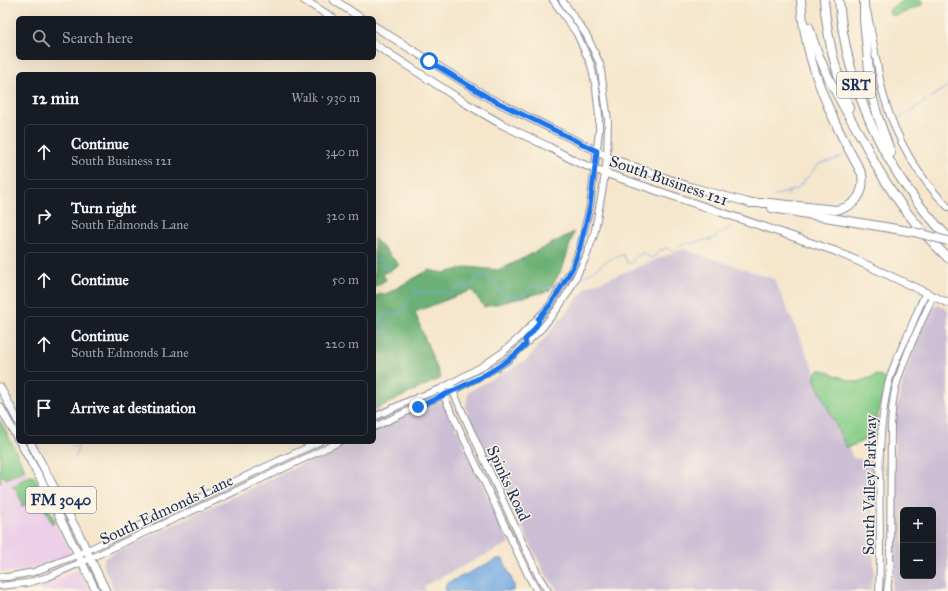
<!DOCTYPE html>
<html lang="en">
<head>
<meta charset="utf-8">
<style>
  :root { --surface:#171b24; --page:#20242c; --text:#f1f3f6; --muted:#9ea1a6; --line:#363941 }
  body { margin:0; font-family:"IM FELL Great Primer",serif; background:var(--page); color:var(--text) }
  .controls { position:absolute; right:12px; bottom:12px; display:grid; overflow:hidden; border-radius:6px; box-shadow:0 4px 16px #0002 }
  .controls button { width:36px; height:36px; display:grid; place-items:center; padding:0; border:0; border-bottom:1px solid var(--line); background:var(--surface); color:var(--text); font:20px sans-serif }
  .stop { position:absolute; width:12px; height:12px; margin:-9px; border:3px solid #1a73e8; border-radius:50%; background:#fff }
  .stop.end { background:#1a73e8; border-color:#fff; box-shadow:0 1px 4px #0008 }
  .list { margin:0; padding:0; list-style:none }
  h2 { display:flex; justify-content:space-between; align-items:center; height:52px; margin:0; padding:0 16px; font-size:17px }
  h2 small { font-size:13px; font-weight:400; color:var(--muted) }
  .list li { display:grid; grid-template-columns:26px 1fr auto; gap:12px; align-items:center; box-sizing:border-box; height:56px; margin:0 8px 8px; padding:0 8px; border:1px solid var(--line); border-radius:6px }
  .list b { display:block; font-size:15px; white-space:nowrap }
  .list p { margin:0; font-size:13px; white-space:nowrap; color:var(--muted) }
  .list em { font-size:13px; font-style:normal; color:var(--muted) }
  .icon { flex:none; width:22px; height:22px; fill:none; stroke:currentColor; stroke-width:2; stroke-linecap:round; stroke-linejoin:round }
  .map { position:relative; flex:none; width:948px; height:591px; overflow:hidden }
  .search { position:absolute; background:var(--surface); box-shadow:0 4px 16px #0002; left:16px; top:16px; width:360px; height:44px; display:flex; align-items:center; gap:10px; box-sizing:border-box; padding:0 14px; border-radius:6px; color:var(--muted); font-size:15px }
  .panel { position:absolute; background:var(--surface); box-shadow:0 4px 16px #0002; left:16px; top:72px; width:360px; height:372px; border-radius:6px }
  .map>svg:first-child { display:block }
</style>
</head>
<body>
<div class="map">
<svg width="948" height="591" viewBox="0 0 948 591">
  <rect width="100%" height="100%" fill="#fcf5e5"/>
  <filter id="ink" filterUnits="userSpaceOnUse"><feTurbulence type="fractalNoise" baseFrequency=".025" numOctaves="2"/><feDisplacementMap in="SourceGraphic" scale="8" xChannelSelector="R" yChannelSelector="G"/><feConvolveMatrix kernelMatrix="1 2 1 2 8 2 1 2 1" color-interpolation-filters="sRGB"/></filter>
  <filter id="wash" filterUnits="userSpaceOnUse"><feTurbulence type="fractalNoise" baseFrequency=".012" numOctaves="4" result="noise"/><feDisplacementMap in="SourceGraphic" scale="16" xChannelSelector="R" yChannelSelector="G"/><feGaussianBlur stdDeviation="0.9" result="paint"/><feColorMatrix in="noise" values="0 0 0 0 0 0 0 0 0 0 0 0 0 0 0 0 0 1.4 0 .05"/><feComposite in="paint" operator="in"/></filter>
  <g filter="url(#wash)">
    <rect width="100%" height="100%" fill="#f5e6cc"/>
    <!-- built -->
    <g fill="#edd0e8">
      <polygon points="25,470 72,554 52,562 23,571 0,572 0,483"/>
      <polygon points="78,570 81,572 90,591 41,591 38,585 58,579"/>
    </g>
    <!-- industrial -->
    <g fill="#ccbed4" fill-rule="evenodd">
      <polygon points="683,249 774,279 853,458 873,461 874,572 871,591 558,591 543,570 466,409 468,392 527,360 587,287"/>
      <path d="M938,305l10,5v281h-56l2,-39 1,-136 10,-43 8,-21 21,-46zM903,510h30v66h-30z"/>
      <polygon points="442,401 452,419 509,543 424,586 426,591 115,591 102,563 106,557 349,442 374,442 374,430 408,414 422,410"/>
    </g>
    <!-- green -->
    <g fill="#85cc87" stroke="#507e72">
      <polygon points="906,0 921,0 922,2 922,5 896,16 890,14 889,11 892,7"/>
      <polygon points="820,370 823,370 850,381 858,382 877,375 884,378 885,382 879,412 876,421 876,436 874,438 867,439 849,447 846,447 815,380 815,377 816,372"/>
      <polygon points="0,420 25,470 6,479 4,475 0,478 2,481 0,482"/>
      <path d="M30,476l4,1c8,14 13,29 20,42l1,3 -1,1 -2,1c-4,-8 -8,-22 -19,-22 -4,0 -8,3 -12,5v-2l2,-1 -8,-17 -2,1 -1,-2z"/>
    </g>
    <!-- forest -->
    <g fill="#6cb074" stroke="#447069">
      <polygon points="574,232 563,267 549,291 484,307 472,290 415,312 420,326 441,378 374,410 374,297 381,293 384,295 429,270 444,273 468,267 500,270"/>
      <polygon points="374,238 399,265 383,274 386,280 374,287"/>
    </g>
    <!-- water -->
    <polygon fill="#77abe4" stroke="#496da1" points="497,559 503,559 514,585 513,591 445,591 446,584"/>
    <g fill="none" stroke-linecap="round" stroke-linejoin="round">
      <!-- stream -->
      <g stroke="#77abe4" stroke-width="1">
        <polyline points="900,118 948,86"/>
        <polyline points="774,196 791,191"/>
        <polyline points="787,196 791,190 796,190 819,164 836,159 843,156"/>
        <path d="M374,261l2,-1 4,-1 2,2c1,7 2,8 9,11"/>
        <path d="M579,278c17,-5 27,-22 45,-23l3,8h5l3,-6 8,-4 8,5 4,-2 3,-5 9,-3 5,2 5,-1 4,-4 31,-6 19,-12"/>
        <polyline points="411,285 421,293"/>
        <path d="M374,334l11,-3 3,-3 -5,-6 -1,-5 2,-2 16,-2c5,-7 11,-18 20,-20 3,-1 6,0 10,0 10,-1 10,-3 21,2l7,-8 14,-2 3,-2 1,-6 6,-2 13,7 6,11 3,2 4,1h6l7,1 5,-3 4,-5 4,-3h4l5,2 3,1 10,-4"/>
        <polyline points="71,446 78,447"/>
        <polyline points="75,458 80,442"/>
      </g>
    </g>
  </g>
  <g filter="url(#ink)">
    <g fill="none" stroke-linecap="round" stroke-linejoin="round">
      <!-- secondary casing -->
      <g stroke="#888a95" stroke-width="8">
        <g id="secondary">
          <path d="M867,11c3,14 6,28 8,42 3,14 5,30 9,44 12,41 34,80 64,110"/>
          <polyline points="529,336 533,331 539,322 538,319"/>
          <polyline points="451,387 505,505 539,577 548,591"/>
          <polyline points="442,392 529,577 537,591"/>
          <polyline points="374,417 411,400 440,389 450,384 481,367 503,352 521,336 550,305 573,267 580,247 590,206 599,131 599,116 596,88 591,65 577,34 553,0"/>
          <polyline points="374,427 460,387 492,370 507,361 542,328 558,308 569,291 586,257 594,235 603,187 607,157 608,120 600,64 587,36 562,0"/>
          <polyline points="0,577 7,577 34,572 79,554 319,442"/>
          <polyline points="0,586 27,583 48,577 91,558 154,528 225,496 339,442"/>
          <path d="M879,591c4,-69 -6,-138 9,-206 3,-15 10,-29 16,-42 8,-17 14,-34 22,-51"/>
          <path d="M887,591l3,-24 1,-141c1,-12 1,-24 4,-36 8,-32 25,-64 38,-94"/>
        </g>
      </g>
      <!-- primary casing -->
      <g stroke="#888a95" stroke-width="9">
        <g id="primary">
          <polyline points="304,0 333,18"/>
          <polyline points="334,0 361,18"/>
          <polyline points="374,26 489,98 597,151 607,157 688,186 750,203"/>
          <polyline points="374,44 467,104 503,125 549,147 577,162 605,173 835,251 871,267 948,303"/>
          <polyline points="0,387 18,421"/>
          <polyline points="0,407 18,439"/>
          <polyline points="20,442 46,489 96,591"/>
          <polyline points="30,442 80,536 106,591"/>
        </g>
      </g>
      <!-- highway casing -->
      <g stroke="#888a95" stroke-width="10">
        <g id="highway">
          <path d="M824,0c3,37 12,73 25,108"/>
          <path d="M839,0c7,87 47,175 109,237"/>
          <polyline points="864,0 864,20 870,80 873,99 878,117 891,153"/>
          <path d="M809,27c11,39 31,74 51,108 6,10 11,21 17,32 18,32 44,65 71,91"/>
          <path d="M750,203h19l67,7c19,-3 29,-16 26,-36 -9,-17 -19,-34 -27,-52 -18,-38 -32,-80 -34,-122"/>
          <polyline points="772,208 914,232"/>
        </g>
      </g>
      <!-- secondary -->
      <use href="#secondary" stroke="#fff" stroke-width="6"/>
      <!-- primary -->
      <use href="#primary" stroke="#fff" stroke-width="7"/>
      <!-- highway -->
      <use href="#highway" stroke="#fff" stroke-width="8"/>
      <!-- highway-bridge casing -->
      <g stroke="#888a95" stroke-width="10" stroke-linecap="butt">
        <polyline id="highway-bridge" points="914,232 948,241"/>
      </g>
      <!-- highway-bridge -->
      <use href="#highway-bridge" stroke="#fff" stroke-width="8"/>
    </g>
  </g>
  <g fill="none" stroke-linecap="round" stroke-linejoin="round" filter="url(#ink)">
    <!-- route -->
    <path stroke="#1a73e8" stroke-width="5" d="M418,407c35,-17 82,-34 108,-63l-1,-4 8,-9 6,-9 -1,-3 12,-14 7,-11 16,-27 7,-20 10,-41 7,-55 -108,-53 -60,-37"/>
  </g>
  <g text-anchor="middle" stroke-width="3" stroke-linejoin="round" paint-order="stroke">
    <!-- shield labels -->
    <g fill="#fcf5e5" stroke="#5e6a86" stroke-width="1">
      <rect x="837" y="72" width="38" height="26" rx="3"/>
      <rect x="26" y="487" width="70" height="26" rx="3"/>
    </g>
    <g font-size="15" font-weight="bold" fill="#1b2f5e">
      <text x="856" y="90">SRT</text>
      <text x="61" y="505">FM 3040</text>
    </g>
    <!-- street labels -->
    <g font-size="16" fill="#1b2f5e" stroke="#fcf5e5">
      <text transform="translate(669 180) rotate(19)" y="6">South Business 121</text>
      <text transform="translate(509 483) rotate(65)" y="6">Spinks Road</text>
      <text transform="translate(869 485) rotate(-89)" y="6">South Valley Parkway</text>
      <text transform="translate(166 509) rotate(-25)" y="6">South Edmonds Lane</text>
    </g>
  </g>
</svg>
<div class="controls">
<button>+</button>
<button>−</button>
</div>
<div class="stop" style="left:429px;top:61px"></div>
<div class="stop end" style="left:418px;top:407px"></div>
<div class="search"><svg class="icon" aria-label="search" viewBox="0 0 24 24"><circle cx="10" cy="10" r="6"/><path d="M15 15l6 6"/></svg>Search here</div>
<section class="panel">
<h2>12 min<small>Walk · 930 m</small></h2>
<ul class="list">
<li><svg class="icon" aria-label="ahead" viewBox="0 0 24 24"><path d="M12 20V5M6 11l6-6 6 6"/></svg><div><b>Continue</b><p>South Business 121</p></div><em>340 m</em></li>
<li><svg class="icon" aria-label="right" viewBox="0 0 24 24"><path d="M7 20v-9h11M14 6l5 5-5 5"/></svg><div><b>Turn right</b><p>South Edmonds Lane</p></div><em>320 m</em></li>
<li><svg class="icon" aria-label="ahead" viewBox="0 0 24 24"><path d="M12 20V5M6 11l6-6 6 6"/></svg><div><b>Continue</b></div><em>50 m</em></li>
<li><svg class="icon" aria-label="ahead" viewBox="0 0 24 24"><path d="M12 20V5M6 11l6-6 6 6"/></svg><div><b>Continue</b><p>South Edmonds Lane</p></div><em>220 m</em></li>
<li><svg class="icon" aria-label="arrive" viewBox="0 0 24 24"><path d="M6 21V4h12l-3 4 3 4H6"/></svg><div><b>Arrive at destination</b></div></li>
</ul>
</section>
</div>
</body>
</html>
